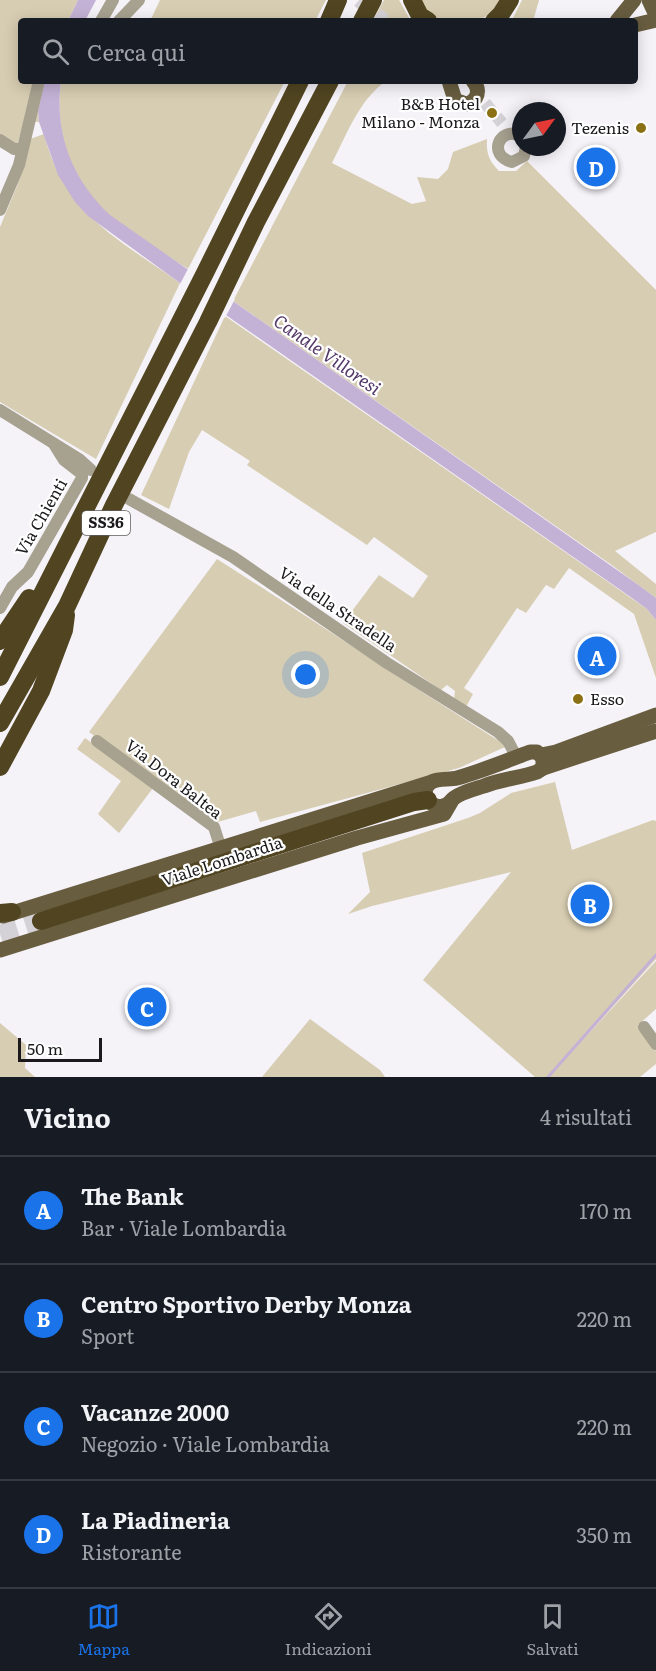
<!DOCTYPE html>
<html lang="it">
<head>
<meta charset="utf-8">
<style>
  :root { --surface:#171b24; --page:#20242c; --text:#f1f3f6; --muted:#9ea1a6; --line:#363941; --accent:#1a73e8 }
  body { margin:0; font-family:Literata,serif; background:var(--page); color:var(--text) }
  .compass { position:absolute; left:512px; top:102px; width:54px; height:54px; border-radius:50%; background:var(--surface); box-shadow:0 3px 15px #0003; rotate:57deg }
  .scale { position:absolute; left:18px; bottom:15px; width:84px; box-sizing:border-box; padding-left:6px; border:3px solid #1b191c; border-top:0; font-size:16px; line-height:21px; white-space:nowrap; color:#1b191c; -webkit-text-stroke:4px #fff; paint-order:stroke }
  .you { position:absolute; left:306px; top:675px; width:21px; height:21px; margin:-15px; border:4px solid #fff; border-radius:50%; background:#1a73e8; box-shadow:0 0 0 9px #1a73e833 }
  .badge { display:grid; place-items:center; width:39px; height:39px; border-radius:50%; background:var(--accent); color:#fff; font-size:20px; font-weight:700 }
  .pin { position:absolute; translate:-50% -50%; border:3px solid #fff; box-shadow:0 2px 6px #0006 }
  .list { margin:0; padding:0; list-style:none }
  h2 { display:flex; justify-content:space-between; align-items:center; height:78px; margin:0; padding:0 24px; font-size:26px }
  h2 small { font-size:20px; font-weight:400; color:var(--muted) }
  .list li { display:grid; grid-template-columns:39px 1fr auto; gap:18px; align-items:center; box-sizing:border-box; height:108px; padding:0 24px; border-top:2px solid var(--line) }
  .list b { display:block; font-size:22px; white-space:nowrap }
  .list p { margin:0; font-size:20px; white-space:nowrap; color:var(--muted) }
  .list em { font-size:20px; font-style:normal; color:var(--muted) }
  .icon { flex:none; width:33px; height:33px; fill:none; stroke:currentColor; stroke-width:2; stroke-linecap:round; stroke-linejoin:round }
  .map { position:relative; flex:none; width:656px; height:1077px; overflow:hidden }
  .search { position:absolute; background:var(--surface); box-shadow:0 3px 15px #0003; left:18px; right:18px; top:18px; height:66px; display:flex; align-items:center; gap:15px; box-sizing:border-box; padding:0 21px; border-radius:6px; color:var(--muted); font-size:22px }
  .sheet { height:510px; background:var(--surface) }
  nav { display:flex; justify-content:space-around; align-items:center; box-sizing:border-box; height:84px; border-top:2px solid var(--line); background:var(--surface); font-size:16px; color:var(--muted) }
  nav a { display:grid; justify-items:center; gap:3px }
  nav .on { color:var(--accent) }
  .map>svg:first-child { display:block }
</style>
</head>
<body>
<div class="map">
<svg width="656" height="1077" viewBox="0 0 656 1077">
  <rect width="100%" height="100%" fill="#f5f2f8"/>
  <!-- green -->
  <g fill="#d7cdb2">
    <polygon points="0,0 78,0 68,21 21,21 21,81 45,81 38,111 39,122 24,121 17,146 0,135"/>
    <polygon points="160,0 326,0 315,21 150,21"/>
    <polygon points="384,0 399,0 411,21 373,21"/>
    <polygon points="417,0 500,0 493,12 478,21 441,21 430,16"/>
    <polygon points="522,0 539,0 533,21 510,21 513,18"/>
    <path d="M61,81h224l-97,188c-27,-18 -56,-34 -80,-55 -38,-33 -54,-84 -47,-133z"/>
    <path d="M348,81h38c-27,19 -39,53 -54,82l80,41 14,-3 -9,-24 21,2 10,-10 5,-17 34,-13c-1,14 2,22 12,32h17l11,-10 129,129v242l-41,19 41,33v14l-43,-32 -380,-265z"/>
    <path d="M44,134c20,80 73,104 136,149l-84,176 -96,-57v-175l17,-41 13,-47z"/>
    <polygon points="225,316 647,609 656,620 656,678 634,614 569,568 554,589 546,585 526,613 517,608 464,688 473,694 466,707 454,699 455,691 447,685 441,690 343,623 379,575 413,598 428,576 374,537 367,545 247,465 250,461 202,430 189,452 169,509 141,495"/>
    <path d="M217,559c98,62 192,126 290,187l-48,22 -199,54 -4,-11 -42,12 -125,-91z"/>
    <polygon points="85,738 153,788 119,833 98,814 121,781 77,749"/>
    <polygon points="555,782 572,850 653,820 656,821 656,959 578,1045 656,961 656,1009 638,1025 656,1051 656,1064 640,1077 535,1077 423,980 511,872 372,906 348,914 370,892 362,853 468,818 480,813 511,793"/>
    <polygon points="310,1019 380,1070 385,1077 262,1077"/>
    <polygon points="0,1023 26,1045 25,1068 35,1077 0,1077"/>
  </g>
  <!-- water -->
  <g fill="#c4b2d6">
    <polygon points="78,0 96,0 85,21 68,21"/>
    <path d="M45,81h16c-7,52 11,99 49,134l530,371 16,12v22l-9,-11 -15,-11 -452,-315 -92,-67 -13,-14 -17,-27 -19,-53 -1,-11z"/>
  </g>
  <!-- pier -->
  <polygon fill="#f5f2f8" points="189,267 235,299 225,318 179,286"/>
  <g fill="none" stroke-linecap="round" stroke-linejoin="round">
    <!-- stream -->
    <polyline stroke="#c4b2d6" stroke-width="3" points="548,1077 656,955"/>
    <!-- minor-tunnel -->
    <polyline stroke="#d4d1d7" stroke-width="12" stroke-dasharray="12 6" stroke-linecap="butt" points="485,103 502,123"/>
    <!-- major-tunnel -->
    <polyline stroke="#d4d1d7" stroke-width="15" stroke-dasharray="15 8" stroke-linecap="butt" points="359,0 384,21"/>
    <!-- highway-tunnel -->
    <polyline stroke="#d4d1d7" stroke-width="18" stroke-dasharray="18 9" stroke-linecap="butt" points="0,934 41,921"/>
    <!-- minor -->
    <g stroke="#a7a190" stroke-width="12">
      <polyline points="101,21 113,0"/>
      <polyline points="119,21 139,0"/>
      <path d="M521,136c-22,-11 -34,20 -9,26l12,-6 2,-9"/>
      <polyline points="0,140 14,149 22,149"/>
      <polyline points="0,210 19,165 39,81"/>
      <polyline points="0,410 79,459 91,470"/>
      <polyline points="129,499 233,557 387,663 498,732 508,741 517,758"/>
      <polyline points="0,608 12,587 28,572 82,478 82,474 64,460 54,444"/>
      <polyline points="97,741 214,827 221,849"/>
      <polyline points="644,1027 656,1044"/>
    </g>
    <!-- major -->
    <g stroke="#685d3f" stroke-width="15">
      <polyline points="649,0 656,15"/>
      <polyline points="617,21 634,0"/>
      <polyline points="635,25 656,20"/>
      <path d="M449,81l6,19 11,4c12,-3 15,-14 7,-23"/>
      <path d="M530,752h7l6,6v10l-6,4c-17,6 -36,7 -53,14 -9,3 -22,6 -30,12 -4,3 -5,7 -11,8 -12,3 -25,-14 -13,-23 6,-5 19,-3 27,-5 25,-7 49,-17 73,-26z"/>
      <polyline points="541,755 556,752 656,715"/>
      <polyline points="543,768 656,731"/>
      <polyline points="3,916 429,783"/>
      <polyline points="0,950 357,838 444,814 451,802"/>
    </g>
    <!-- highway -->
    <g stroke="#514521" stroke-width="18">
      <polyline points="412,0 420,16 428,21"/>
      <polyline points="329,21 338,0"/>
      <polyline points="362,21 373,0"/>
      <polyline points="494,21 501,14 510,0"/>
      <polyline points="0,641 29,598"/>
      <polyline points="0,677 205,273 300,81"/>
      <polyline points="0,723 67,606 114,505 208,322 256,222 330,81"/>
      <polyline points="0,767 41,691 64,630 66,615"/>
      <polyline points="0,913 12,912"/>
      <polyline points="41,921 414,802 428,800"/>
    </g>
  </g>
  <!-- markers -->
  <g fill="#8c7114" stroke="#fff" stroke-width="2">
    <circle cx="492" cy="113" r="6"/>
    <circle cx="641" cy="128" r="6"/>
    <circle cx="578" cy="699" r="6"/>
  </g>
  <g text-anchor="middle" stroke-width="4.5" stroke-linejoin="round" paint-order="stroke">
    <!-- shield labels -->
    <rect fill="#fff" stroke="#5f5e60" stroke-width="1.5" x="82" y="511" width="48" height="24" rx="4.5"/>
    <g font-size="15" font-weight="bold" fill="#1b191c">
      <text x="106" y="528">SS36</text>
    </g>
    <!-- poi labels -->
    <g font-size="16" fill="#1b191c" stroke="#fff" text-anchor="end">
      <text x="480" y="110">B&amp;B Hotel<tspan x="480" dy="18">Milano - Monza</tspan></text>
      <text x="629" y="134">Tezenis</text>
      <text x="590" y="705" text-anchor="start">Esso</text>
    </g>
    <!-- street labels -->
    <g font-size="16" fill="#1b191c" stroke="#fff">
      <text transform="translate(41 517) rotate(-60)" y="6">Via Chienti</text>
      <text transform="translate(338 609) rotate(34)" y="6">Via della Stradella</text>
      <text transform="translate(174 779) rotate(38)" y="6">Via Dora Baltea</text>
      <text transform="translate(222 861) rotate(-18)" y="6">Viale Lombardia</text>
    </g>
    <!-- water labels -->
    <g font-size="18" font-style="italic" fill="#523768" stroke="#fff">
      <text transform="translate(327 355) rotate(35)" y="6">Canale Villoresi</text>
    </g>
  </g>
</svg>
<svg class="compass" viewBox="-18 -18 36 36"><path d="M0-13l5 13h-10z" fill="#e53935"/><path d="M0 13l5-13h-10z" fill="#9ea1a6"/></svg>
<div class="scale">50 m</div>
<div class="you"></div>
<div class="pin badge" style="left:597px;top:656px">A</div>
<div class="pin badge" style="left:590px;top:904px">B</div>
<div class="pin badge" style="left:147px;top:1007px">C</div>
<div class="pin badge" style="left:596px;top:167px">D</div>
<div class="search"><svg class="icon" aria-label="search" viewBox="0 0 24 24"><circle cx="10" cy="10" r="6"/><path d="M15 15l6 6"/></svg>Cerca qui</div>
</div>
<section class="sheet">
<h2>Vicino<small>4 risultati</small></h2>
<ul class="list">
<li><span class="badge">A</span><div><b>The Bank</b><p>Bar · Viale Lombardia</p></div><em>170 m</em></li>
<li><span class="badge">B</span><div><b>Centro Sportivo Derby Monza</b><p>Sport</p></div><em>220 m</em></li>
<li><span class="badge">C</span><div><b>Vacanze 2000</b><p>Negozio · Viale Lombardia</p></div><em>220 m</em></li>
<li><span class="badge">D</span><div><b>La Piadineria</b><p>Ristorante</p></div><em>350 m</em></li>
</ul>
</section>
<nav>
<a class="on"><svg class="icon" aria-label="map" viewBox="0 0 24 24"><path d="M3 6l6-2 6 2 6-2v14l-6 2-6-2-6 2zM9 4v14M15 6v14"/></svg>Mappa</a>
<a><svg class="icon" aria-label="directions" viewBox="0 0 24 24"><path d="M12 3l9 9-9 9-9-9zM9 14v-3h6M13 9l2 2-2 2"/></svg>Indicazioni</a>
<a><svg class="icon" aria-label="saved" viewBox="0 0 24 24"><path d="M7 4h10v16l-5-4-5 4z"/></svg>Salvati</a>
</nav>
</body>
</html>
